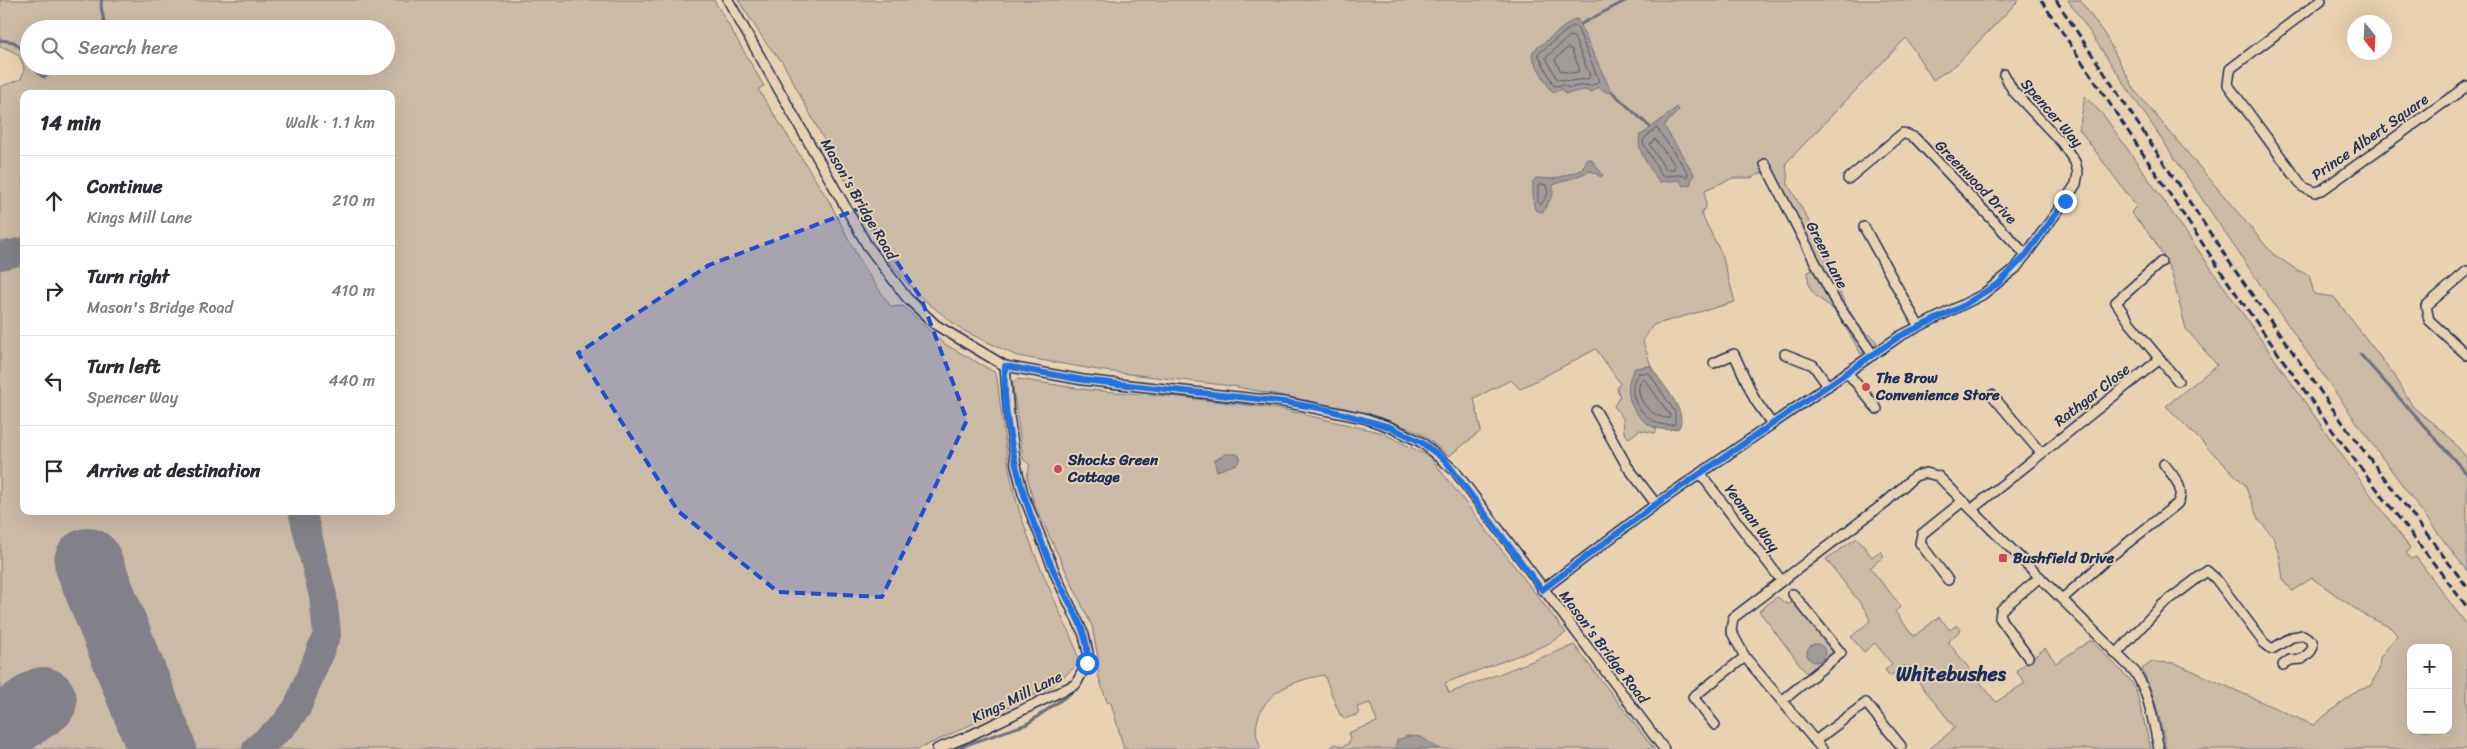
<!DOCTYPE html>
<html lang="en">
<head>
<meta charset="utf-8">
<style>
  :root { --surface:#fff; --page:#f7f7f7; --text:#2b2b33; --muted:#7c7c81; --line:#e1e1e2 }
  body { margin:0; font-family:Sriracha,sans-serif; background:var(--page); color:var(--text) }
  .controls { position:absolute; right:15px; bottom:15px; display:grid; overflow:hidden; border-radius:10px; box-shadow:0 5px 20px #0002 }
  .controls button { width:45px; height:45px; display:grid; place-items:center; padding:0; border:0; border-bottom:1px solid var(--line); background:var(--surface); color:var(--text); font:25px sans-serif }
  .compass { position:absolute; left:2347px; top:15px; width:45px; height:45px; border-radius:50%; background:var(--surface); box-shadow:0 5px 20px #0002; rotate:162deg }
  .stop { position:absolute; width:15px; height:15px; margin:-11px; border:4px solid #1a73e8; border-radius:50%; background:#fff }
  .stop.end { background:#1a73e8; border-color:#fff; box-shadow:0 1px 5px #0008 }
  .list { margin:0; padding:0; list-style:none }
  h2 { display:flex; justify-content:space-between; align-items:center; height:65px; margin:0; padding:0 20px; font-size:21px }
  h2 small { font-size:16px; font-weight:400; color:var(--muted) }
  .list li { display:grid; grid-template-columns:32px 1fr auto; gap:15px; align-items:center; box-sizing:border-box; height:90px; padding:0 20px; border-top:1px solid var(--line) }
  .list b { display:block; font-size:19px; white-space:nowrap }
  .list p { margin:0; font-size:16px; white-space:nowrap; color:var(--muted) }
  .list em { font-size:16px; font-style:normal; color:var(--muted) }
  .icon { flex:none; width:28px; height:28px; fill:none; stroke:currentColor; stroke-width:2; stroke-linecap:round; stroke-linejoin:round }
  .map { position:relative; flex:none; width:2467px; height:749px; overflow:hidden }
  .search { position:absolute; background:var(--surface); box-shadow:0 5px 20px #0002; left:20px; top:20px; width:375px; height:55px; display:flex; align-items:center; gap:12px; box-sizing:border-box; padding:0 18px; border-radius:28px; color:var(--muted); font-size:19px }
  .panel { position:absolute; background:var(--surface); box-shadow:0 5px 20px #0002; left:20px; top:90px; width:375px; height:425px; border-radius:10px }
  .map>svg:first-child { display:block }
</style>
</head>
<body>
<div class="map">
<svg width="2467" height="749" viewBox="0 0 2467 749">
  <rect width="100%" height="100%" fill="#e9d2b1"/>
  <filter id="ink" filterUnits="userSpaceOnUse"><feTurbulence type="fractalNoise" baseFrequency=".02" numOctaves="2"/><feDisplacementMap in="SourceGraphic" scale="10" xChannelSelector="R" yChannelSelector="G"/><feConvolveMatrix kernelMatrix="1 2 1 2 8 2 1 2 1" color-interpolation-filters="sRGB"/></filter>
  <g filter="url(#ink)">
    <!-- green -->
    <g fill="#cbbaa5" stroke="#737482" fill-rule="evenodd">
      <path d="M0,0h714l50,86 -6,3 71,112 33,64 29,42 12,-1 40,37 51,29 3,6c5,38 8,77 17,114 14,54 40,105 62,157l2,11 -2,6 -25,21 -132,62h-654c9,-7 19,-14 26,-23 19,-20 41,-71 42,-98 1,-37 -15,-82 -25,-117h83v-417h-367v152l-24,4v-163l21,-8 3,-9c-1,-13 -11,-21 -24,-23zM29,29h357v37h-357z"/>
      <path d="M738,0h1281l-62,64 -24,16 -27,-42 -120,125 2,21 36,64 12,29 4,16 14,26 12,15 6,2 5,7 -16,11c-8,-14 -16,-29 -26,-42 -12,-15 -28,-13 -27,-40l13,-6 -50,-97 -20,9h-18l-28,12 1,17 -5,6 21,42 13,47 -82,23 -10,16 8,25 -16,2 10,54 12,7 -2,4 -15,-3 -11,8 -5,-5 -1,-15 -9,-12 6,-10 -3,-7 3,-6 -24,-34 -76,40 -9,-9 -37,18 7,33 -32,25 -27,-22 -26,-11 -51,-15 -113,-22 -128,-15 -87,-15 -55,-26 -43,-34 -29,-32 -107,-201 -17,-20z"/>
      <path d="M2068,0h12l25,35 31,57 137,162 24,16 12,5 5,19 20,3 61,79 18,31 34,28 20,23v113c-142,-184 -269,-379 -399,-571z"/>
      <path d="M2085,96l20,21 239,341 66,90 -4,5 5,6 5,-2 51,68v124h-301c-5,-28 -12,-55 -24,-80l10,-7 23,1 138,62 46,-36 11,-3 9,-16 1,-12 17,-23 -6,-7 -30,-15 -49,-35 -20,13 -9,-12 -3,-21 -7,-21 -15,-18 -13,-34 -79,-79 51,-41 -31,-36 -15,-58 -18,-33 -22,-25 5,-7 -57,-77zM2411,648h37v82h-37z"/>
      <path d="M24,257v254h272c9,29 26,84 26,113 -1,26 -23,75 -40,95 -11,11 -23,20 -35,30h-247v-485z"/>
      <path d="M1018,379l71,11 90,7 102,12 102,24 47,24 136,176 -20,12 -101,38 4,10 125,-48 80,104h-321l-1,-3 4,-2 6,3 6,-3 2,-5 -2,-6 29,-11 -7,-19 -13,4 2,7 -15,5 -2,-4h-2l-16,-40c-32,6 -66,18 -68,56 0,6 4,13 4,18h-136l-13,-46 -4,-1 -9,-27v-17l-6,-32 -58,-122 -7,-28 3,-11 -7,-6 -11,-77z"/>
      <polygon points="1857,538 1872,557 1880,551 1884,556 1870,568 1901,606 1895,612 1914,636 1939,617 1950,630 1957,625 1961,630 1948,642 1996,702 2025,683 2016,671 2045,648 2056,663 2091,640 2131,681 2136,690 2151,749 1929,749 1955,728 1905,665 1890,676 1885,670 1892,664 1875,643 1864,652 1851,637 1870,621 1866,611 1826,559"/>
      <polygon points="1777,597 1787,604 1795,602 1833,651 1833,655 1808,675 1759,611"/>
    </g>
    <!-- water -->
    <g fill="#a29a95" stroke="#6c6f7f">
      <polygon points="1577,19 1611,91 1608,93 1598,87 1592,92 1584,90 1565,94 1562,89 1554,92 1549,88 1532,57 1533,51 1573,20"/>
      <path d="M1677,107l2,3 -15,16 30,48 -4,11 -7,1 -3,-6 -21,2c-8,-14 -24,-31 -19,-47 6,-2 30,-23 37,-28z"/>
      <polygon points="1587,159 1591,159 1603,175 1601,177 1591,171 1553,185 1553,194 1543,212 1535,210 1533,199 1533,181 1536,178 1553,179 1582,170"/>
      <path d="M1651,366c9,17 38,45 28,62 -35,10 -64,-30 -44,-60z"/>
      <polygon points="1225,454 1237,454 1241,458 1237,464 1217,471 1214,461"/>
      <circle cx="1816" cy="653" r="9"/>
      <polygon points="1408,736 1421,737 1439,749 1395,749 1397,740"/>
    </g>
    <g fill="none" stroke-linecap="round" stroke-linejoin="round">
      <!-- shore -->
      <g stroke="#515a74" stroke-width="1">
        <polygon points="1573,26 1577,27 1599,81 1591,86 1583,85 1569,88 1563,85 1554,86 1538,54"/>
        <polygon points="1570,36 1574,37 1590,76 1588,79 1570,81 1557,79 1546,58"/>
        <polygon points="1568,48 1571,49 1579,67 1578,72 1571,73 1561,71 1555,60"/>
        <polygon points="1657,128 1688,173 1687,177 1680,175 1662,176 1643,143 1644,139"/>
        <polygon points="1655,139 1675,165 1674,169 1665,169 1650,145"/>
        <polygon points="1541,184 1546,185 1548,193 1541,205 1538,202 1538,186"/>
        <path d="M1639,373h10l26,39v12c-25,8 -56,-30 -36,-51z"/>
        <path d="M1642,379l3,1 25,35 -1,3c-17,1 -39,-23 -27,-39z"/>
      </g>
      <!-- stream -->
      <g stroke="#6c6f7f" stroke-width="3">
        <path d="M102,0c-4,8 4,17 2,29"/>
        <polyline points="1581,24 1627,0"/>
        <polyline points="0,40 14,42 29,55"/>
        <polyline points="35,66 39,74 44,77 65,66"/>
        <polyline points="1611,91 1650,127"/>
        <polyline points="2360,354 2467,474"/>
        <polyline points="954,749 1027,724 1078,688"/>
      </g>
      <!-- taxiway -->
      <g stroke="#828088" stroke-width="28">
        <polyline points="0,256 24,251"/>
        <polyline points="256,749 283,726 297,708 327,634 323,596 302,511"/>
      </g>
      <!-- runway -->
      <g stroke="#828088" stroke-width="68">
        <polyline points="88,562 162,749"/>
        <polyline points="0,730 43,701"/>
      </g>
      <!-- minor casing -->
      <g stroke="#1b2f5e" stroke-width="12">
        <g id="minor">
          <polyline points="728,0 867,245 907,298 936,325 1005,366 1083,380 1284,402 1364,418 1390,427 1421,442 1455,471 1664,749"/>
          <polyline points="2321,0 2230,69 2228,85 2303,187 2315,192 2322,190 2467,86"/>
          <polyline points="1765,164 1835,301 1873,355"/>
          <polyline points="1848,179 1903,133 1915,138 2026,255"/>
          <polyline points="1864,227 1918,325"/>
          <polyline points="2161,262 2116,302 2130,323 2178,381"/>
          <polyline points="2467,271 2426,306 2429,320 2467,355"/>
          <polyline points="1785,354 1813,365 1828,386"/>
          <polyline points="1714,363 1734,354 1755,400 1772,424"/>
          <polyline points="1847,372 1877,409"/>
          <polyline points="1992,395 2041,453"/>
          <polyline points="1596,411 1627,466 1656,504"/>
          <polyline points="1700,473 1781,580"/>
          <polyline points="1972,509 2160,359"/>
          <polyline points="1948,580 1920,543 1922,534 1963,501"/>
          <polyline points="1542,590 1656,504 1900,336 1982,295 2016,268 2065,201 2076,184 2078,173 2075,162 2062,143 2013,91 2004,74"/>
          <path d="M2062,599l44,-39 71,-56c10,-15 -4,-28 -13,-40"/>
          <path d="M2116,654l46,-49 45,-34 9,8 48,64 8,6 20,-12 11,-2 9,6c3,9 -3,12 -10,18l-12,1 -7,5"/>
          <polyline points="2028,657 2000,618 2001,610 2040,577"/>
          <polyline points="1783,700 1841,653 1793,594"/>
          <polyline points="1715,725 1693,697 1745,657"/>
          <polyline points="1815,741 1866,703 1901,746"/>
          <polyline points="937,749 969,736 1076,684 1087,663 1088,653 1084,635 1058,580 1023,494 1016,465 1009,416 1005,366"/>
          <path d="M1822,749l-77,-92 -14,-26 2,-13 153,-116 29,-26 11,-3 12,3 197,196c15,23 18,50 24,77"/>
        </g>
      </g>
      <!-- minor -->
      <use href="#minor" stroke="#e9d2b1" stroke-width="9"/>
      <!-- rail -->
      <g stroke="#1b2f5e" stroke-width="3" stroke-dasharray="8 4" stroke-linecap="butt">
        <polyline points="2041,0 2226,279 2335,434 2467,607"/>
        <polyline points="2056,0 2234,269 2345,426 2467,587"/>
      </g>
    </g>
  </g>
  <g fill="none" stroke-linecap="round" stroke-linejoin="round" filter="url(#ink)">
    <!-- route -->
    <path stroke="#1a73e8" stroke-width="6" d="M1087,663c4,-28 -17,-57 -28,-81 -9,-18 -16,-38 -24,-56 -18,-46 -33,-111 -30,-160l78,14 201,22 41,7 65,18 31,15 24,18 97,130 114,-86 244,-168 61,-29 38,-24 27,-28 39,-54"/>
  </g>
  <!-- marked area -->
  <path fill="#1d4ed8" fill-opacity="0.2" stroke="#1d4ed8" stroke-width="4" stroke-dasharray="10 6" stroke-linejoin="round" d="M861,208l60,90 46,122 -85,177 -104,-5 -100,-81 -100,-158 131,-88z"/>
  <!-- markers -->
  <g fill="#d1495b" stroke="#e9d2b1" stroke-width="2">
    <circle cx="1866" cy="387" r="5"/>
    <circle cx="1058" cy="469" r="5"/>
    <rect x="1998" y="553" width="10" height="10" rx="2.5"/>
  </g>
  <g text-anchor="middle" stroke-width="4" stroke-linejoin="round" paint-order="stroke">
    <!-- street labels -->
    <g font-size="15" fill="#1b2f5e" stroke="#e9d2b1">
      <text transform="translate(2052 113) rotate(49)" y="5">Spencer Way</text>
      <text transform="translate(2370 137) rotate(-35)" y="5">Prince Albert Square</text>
      <text transform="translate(1976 182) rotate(46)" y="5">Greenwood Drive</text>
      <text transform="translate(859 199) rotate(60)" y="5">Mason's Bridge Road</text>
      <text transform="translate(1827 255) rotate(63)" y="5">Green Lane</text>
      <text transform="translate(2092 395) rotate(-38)" y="5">Rathgar Close</text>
      <text transform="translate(1752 518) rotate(53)" y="5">Yeoman Way</text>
      <text transform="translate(1604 647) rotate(53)" y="5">Mason's Bridge Road</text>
      <text transform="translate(1017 697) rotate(-26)" y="5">Kings Mill Lane</text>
    </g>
    <!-- poi labels -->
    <g font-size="15" font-weight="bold" fill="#1b2f5e" stroke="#e9d2b1" text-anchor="start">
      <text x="1876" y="383">The Brow<tspan x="1876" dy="17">Convenience Store</tspan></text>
      <text x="1068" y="465">Shocks Green<tspan x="1068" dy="17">Cottage</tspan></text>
      <text x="2013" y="563">Bushfield Drive</text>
    </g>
    <!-- district labels -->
    <g font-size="20" font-weight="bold" fill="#1b2f5e" stroke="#e9d2b1">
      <text x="1951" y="681">Whitebushes</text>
    </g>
  </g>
</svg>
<div class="controls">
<button>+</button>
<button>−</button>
</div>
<svg class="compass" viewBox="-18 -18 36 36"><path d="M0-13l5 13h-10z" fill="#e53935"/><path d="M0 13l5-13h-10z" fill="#7c7c81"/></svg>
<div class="stop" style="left:1087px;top:663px"></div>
<div class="stop end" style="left:2065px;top:201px"></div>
<div class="search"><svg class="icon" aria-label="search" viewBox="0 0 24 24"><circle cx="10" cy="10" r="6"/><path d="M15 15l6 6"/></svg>Search here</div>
<section class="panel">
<h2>14 min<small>Walk · 1.1 km</small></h2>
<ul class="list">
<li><svg class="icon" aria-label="ahead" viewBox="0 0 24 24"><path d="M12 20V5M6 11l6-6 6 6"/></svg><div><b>Continue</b><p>Kings Mill Lane</p></div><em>210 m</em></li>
<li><svg class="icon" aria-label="right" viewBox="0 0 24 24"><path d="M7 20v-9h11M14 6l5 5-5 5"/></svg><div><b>Turn right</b><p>Mason's Bridge Road</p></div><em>410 m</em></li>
<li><svg class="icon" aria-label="left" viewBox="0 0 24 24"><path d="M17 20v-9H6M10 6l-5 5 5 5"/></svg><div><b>Turn left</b><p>Spencer Way</p></div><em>440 m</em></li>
<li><svg class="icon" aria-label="arrive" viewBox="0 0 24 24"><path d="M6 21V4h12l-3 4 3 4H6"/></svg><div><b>Arrive at destination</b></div></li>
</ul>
</section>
</div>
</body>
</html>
